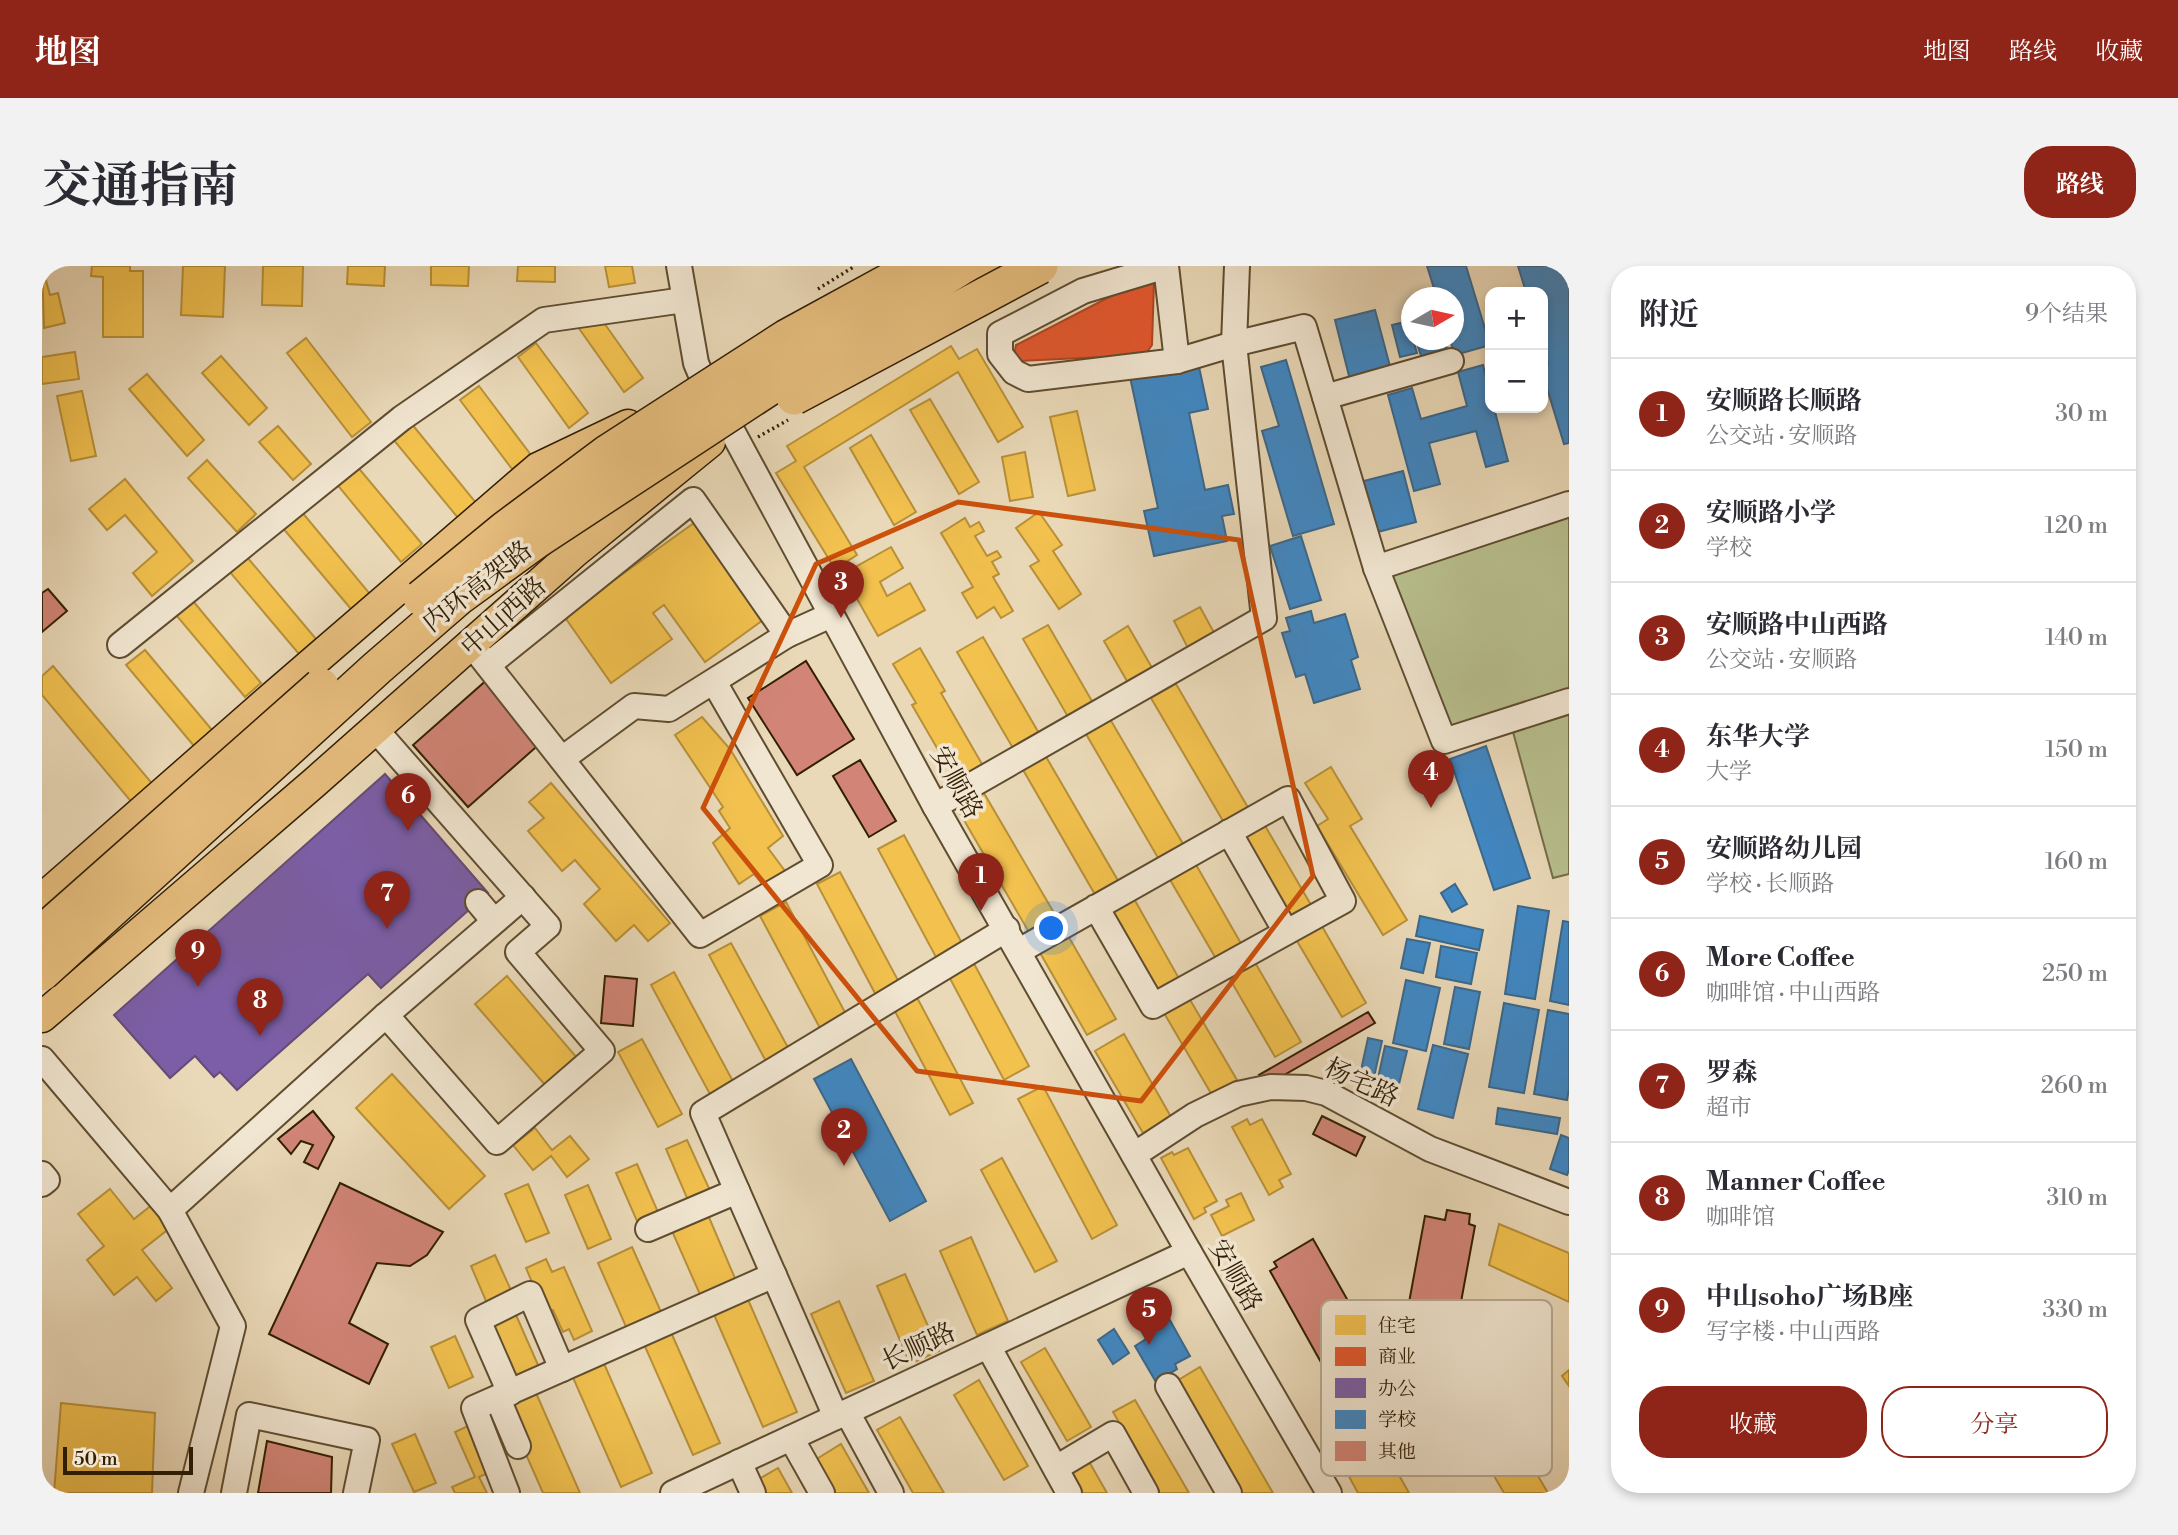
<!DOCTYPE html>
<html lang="zh">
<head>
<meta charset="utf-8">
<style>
  :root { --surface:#fff; --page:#f2f2f3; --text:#2b2b33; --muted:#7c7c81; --line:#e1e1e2; --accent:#8f2418 }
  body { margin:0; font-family:"Libre Bodoni","Noto Serif SC",serif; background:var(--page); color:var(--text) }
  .controls { position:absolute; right:21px; top:21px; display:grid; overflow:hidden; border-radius:14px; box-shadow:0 4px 10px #0003 }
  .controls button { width:63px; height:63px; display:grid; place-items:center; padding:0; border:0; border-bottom:2px solid var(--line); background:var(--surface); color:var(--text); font:35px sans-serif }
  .compass { position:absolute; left:1359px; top:21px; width:63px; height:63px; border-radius:50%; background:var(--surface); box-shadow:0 4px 10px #0003; rotate:81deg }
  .scale { position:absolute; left:21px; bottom:18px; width:130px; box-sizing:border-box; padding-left:7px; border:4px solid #311e03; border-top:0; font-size:19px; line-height:24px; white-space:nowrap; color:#311e03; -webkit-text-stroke:5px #f1e6d1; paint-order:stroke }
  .you { position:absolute; left:1010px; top:663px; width:24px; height:24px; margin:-18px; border:5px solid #fff; border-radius:50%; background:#1a73e8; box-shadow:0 0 0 10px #1a73e833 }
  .badge { display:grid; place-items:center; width:46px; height:46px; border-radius:50%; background:var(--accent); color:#fff; font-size:23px; font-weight:700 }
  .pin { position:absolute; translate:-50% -58px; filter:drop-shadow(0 2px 4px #0008) }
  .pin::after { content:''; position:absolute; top:37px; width:24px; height:21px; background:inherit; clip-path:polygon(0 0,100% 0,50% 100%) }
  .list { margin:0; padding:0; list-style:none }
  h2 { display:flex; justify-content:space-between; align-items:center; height:91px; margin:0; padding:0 28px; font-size:30px }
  h2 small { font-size:23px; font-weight:400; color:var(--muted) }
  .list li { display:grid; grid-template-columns:46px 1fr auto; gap:21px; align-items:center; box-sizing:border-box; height:112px; padding:0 28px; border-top:2px solid var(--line) }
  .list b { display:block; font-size:26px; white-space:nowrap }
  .list p { margin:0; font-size:23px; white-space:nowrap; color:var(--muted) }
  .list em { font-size:23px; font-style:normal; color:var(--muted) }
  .actions { display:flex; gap:14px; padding:21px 28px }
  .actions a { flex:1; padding:16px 0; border:2px solid var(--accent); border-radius:28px; text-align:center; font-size:24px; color:var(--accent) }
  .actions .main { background:var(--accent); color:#fff }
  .map { position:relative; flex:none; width:1527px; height:1227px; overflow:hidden; border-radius:28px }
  header { display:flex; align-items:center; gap:42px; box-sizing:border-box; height:98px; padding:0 35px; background:var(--accent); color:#fff }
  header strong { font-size:33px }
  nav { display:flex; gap:38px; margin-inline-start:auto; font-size:24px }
  .intro { display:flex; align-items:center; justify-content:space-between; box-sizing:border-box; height:168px; padding:0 42px }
  h1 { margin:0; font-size:49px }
  .button { padding:18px 32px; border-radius:28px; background:var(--accent); color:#fff; font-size:24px; font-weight:700 }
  main { display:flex; gap:42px; padding:0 42px }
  aside { flex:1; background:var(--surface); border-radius:28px; box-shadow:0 4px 10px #0003 }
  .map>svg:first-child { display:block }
</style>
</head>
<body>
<header>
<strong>地图</strong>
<nav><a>地图</a><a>路线</a><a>收藏</a></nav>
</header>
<div class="intro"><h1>交通指南</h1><a class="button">路线</a></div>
<main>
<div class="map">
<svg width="1527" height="1227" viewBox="0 0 1527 1227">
  <rect width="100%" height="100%" fill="#ead9b8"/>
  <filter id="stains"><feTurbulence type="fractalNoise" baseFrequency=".00286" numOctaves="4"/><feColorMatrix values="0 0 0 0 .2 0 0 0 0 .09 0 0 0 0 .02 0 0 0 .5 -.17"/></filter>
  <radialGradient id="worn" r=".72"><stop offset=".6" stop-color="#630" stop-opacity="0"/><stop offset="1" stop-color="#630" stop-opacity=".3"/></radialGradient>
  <!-- green -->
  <polygon fill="#b8bf8e" stroke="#746e48" stroke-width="2" points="1527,238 1527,608 1511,612 1468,455 1402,475 1334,302"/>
  <!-- homes -->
  <g fill="#f2c14e" stroke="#b89038" stroke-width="2">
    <polygon points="0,0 8,29 16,27 23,57 2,62"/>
    <polygon points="50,0 88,0 88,5 101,5 101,71 61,71 61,11 49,10"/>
    <polygon points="141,0 183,0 181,51 139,49"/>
    <polygon points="221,0 261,0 260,40 220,39"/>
    <polygon points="306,0 343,0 342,20 305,18"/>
    <polygon points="389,0 427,0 426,20 389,19"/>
    <polygon points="476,0 513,0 513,16 475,15"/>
    <polygon points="563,0 590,0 593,17 567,21"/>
    <polygon points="555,47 601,112 582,126 536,61"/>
    <polygon points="264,72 329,156 310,171 245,87"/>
    <polygon points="494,77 546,147 527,162 476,91"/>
    <polygon points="909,80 917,93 935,83 981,161 956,176 916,106 762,201 815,289 793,303 734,207 754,195 745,180"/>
    <polygon points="33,86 37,113 0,118 0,91"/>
    <polygon points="179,90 225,142 207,159 160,107"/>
    <polygon points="105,108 162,174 145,190 87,123"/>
    <polygon points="437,120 489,189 470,203 418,134"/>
    <polygon points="40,125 54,190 29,195 15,130"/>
    <polygon points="888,133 937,216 917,228 868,144"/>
    <polygon points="1035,145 1053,224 1026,230 1008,151"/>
    <polygon points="369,157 435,238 417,253 350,172"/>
    <polygon points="236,160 269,198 251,214 217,176"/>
    <polygon points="829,169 874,246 852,259 808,182"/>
    <polygon points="983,186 991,231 968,235 960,191"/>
    <polygon points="165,194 214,248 195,266 146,212"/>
    <polygon points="314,199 380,278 359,296 293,216"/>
    <polygon points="83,213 151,295 110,330 91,307 115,286 83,249 65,264 47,243"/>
    <polygon points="259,245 328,328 309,343 240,261"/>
    <polygon points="997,246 1020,279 1011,285 1039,328 1017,343 988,300 997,295 974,262"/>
    <polygon points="923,252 928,261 937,256 942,265 933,270 945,290 955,285 959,291 950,296 957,308 951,311 971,345 959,352 952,341 935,352 920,327 931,321 899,267"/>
    <polygon points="652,257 721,354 663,396 622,339 611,347 630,373 569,417 522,350"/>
    <polygon points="849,281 861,302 838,316 845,330 868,317 883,344 836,370 801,308"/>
    <polygon points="205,291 274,373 257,388 187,305"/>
    <polygon points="151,335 219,417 203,431 134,349"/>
    <polygon points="1158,341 1175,372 1148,386 1132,355"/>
    <polygon points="1006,359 1054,442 1029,456 981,373"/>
    <polygon points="1086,360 1113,407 1089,422 1062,375"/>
    <polygon points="941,371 998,469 972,484 915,386"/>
    <polygon points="878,382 903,425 899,427 944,505 917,520 870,439 874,437 851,398"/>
    <polygon points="103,384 170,464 152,480 84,399"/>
    <polygon points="11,400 113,521 92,539 0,429 0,410"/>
    <polygon points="1134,418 1208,545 1184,560 1109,432"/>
    <polygon points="660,451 688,483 741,570 726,582 746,609 724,623 712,608 697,618 671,577 688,562 677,545 681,541 633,469"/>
    <polygon points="1068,453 1144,583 1119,597 1044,468"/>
    <polygon points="1003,489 1078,618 1055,632 980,502"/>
    <polygon points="1289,501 1320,553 1308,560 1365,654 1341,669 1275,560 1286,553 1263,517"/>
    <polygon points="509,517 628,657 606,675 592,659 574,675 542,638 558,623 533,594 520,605 486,565 502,552 487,536"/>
    <polygon points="939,522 1015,652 988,668 912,537"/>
    <polygon points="1222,558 1269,639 1241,655 1194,574"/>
    <polygon points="862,569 921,679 895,693 836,583"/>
    <polygon points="1153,597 1201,681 1176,696 1127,612"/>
    <polygon points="798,606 858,718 835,731 775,618"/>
    <polygon points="1091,631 1139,716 1114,730 1066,646"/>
    <polygon points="744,636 805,750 779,764 718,650"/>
    <polygon points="1277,655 1324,737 1300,751 1252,670"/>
    <polygon points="1025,668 1074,753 1045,769 997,685"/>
    <polygon points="689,677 749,787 726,799 667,689"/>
    <polygon points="929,692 987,800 962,814 904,705"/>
    <polygon points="1211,693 1259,776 1233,791 1185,708"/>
    <polygon points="632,706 693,819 670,832 609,719"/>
    <polygon points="465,710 535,792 504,820 433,738"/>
    <polygon points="871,724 931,837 908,849 848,736"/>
    <polygon points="1147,732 1195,814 1170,829 1122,747"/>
    <polygon points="1082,768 1129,851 1101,867 1053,785"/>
    <polygon points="600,773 640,848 616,861 576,786"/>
    <polygon points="350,808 443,910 407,943 314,842"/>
    <polygon points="1001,820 1075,959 1050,973 976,833"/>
    <polygon points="1205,853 1208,859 1220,853 1249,908 1237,914 1241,921 1227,929 1190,861"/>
    <polygon points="493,862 510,884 528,870 547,893 525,911 509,890 491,904 471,879"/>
    <polygon points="645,874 670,929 648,939 624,883"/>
    <polygon points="1146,882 1175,935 1162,942 1164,946 1152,953 1119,892 1130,886 1132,889"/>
    <polygon points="960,892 1015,995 993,1006 939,904"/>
    <polygon points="595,898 619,953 598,962 574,907"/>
    <polygon points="486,918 507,967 484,976 463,928"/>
    <polygon points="546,919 569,973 546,983 523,929"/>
    <polygon points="68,923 92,953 115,935 133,958 100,984 130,1022 114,1035 95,1011 72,1029 45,994 62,980 36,948"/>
    <polygon points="1199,927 1212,954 1180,970 1169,949 1187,940 1184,934"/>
    <polygon points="666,949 695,1017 660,1033 630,965"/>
    <polygon points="1457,958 1527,987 1527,1036 1447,999"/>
    <polygon points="929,971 966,1055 935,1069 898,985"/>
    <polygon points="590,981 620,1048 585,1063 556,997"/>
    <polygon points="453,989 472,1031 447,1042 429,1000"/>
    <polygon points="504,993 510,1006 522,1001 550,1065 532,1074 527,1063 521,1066 511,1044 503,1047 484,1002"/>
    <polygon points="863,1008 897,1085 868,1098 835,1020"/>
    <polygon points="704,1029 755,1146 721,1161 670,1044"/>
    <polygon points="797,1035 832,1115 804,1127 769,1048"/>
    <polygon points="474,1049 500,1108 471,1121 445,1062"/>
    <polygon points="628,1064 678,1177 651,1189 601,1076"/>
    <polygon points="413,1070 431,1111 407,1122 389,1081"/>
    <polygon points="1003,1082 1049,1161 1025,1175 979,1096"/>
    <polygon points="560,1093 610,1207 579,1221 529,1107"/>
    <polygon points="1158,1101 1231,1227 1197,1227 1133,1116"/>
    <polygon points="1527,1104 1527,1120 1520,1110"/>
    <polygon points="1438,1111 1506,1227 1462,1227 1406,1131"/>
    <polygon points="937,1114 986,1200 962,1214 912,1129"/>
    <polygon points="494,1127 538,1227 501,1227 463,1141"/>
    <polygon points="1093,1134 1147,1227 1118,1227 1071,1146"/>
    <polygon points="19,1137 113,1147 110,1227 12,1227"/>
    <polygon points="858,1151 902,1227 871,1227 835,1164"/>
    <polygon points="428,1159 448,1206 437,1211 445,1227 413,1227 410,1221 433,1211 413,1166"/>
    <polygon points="373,1168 394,1217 372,1226 350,1178"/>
    <polygon points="799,1178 827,1227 792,1227 773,1194"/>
    <polygon points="1343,1184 1367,1227 1316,1227 1304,1205"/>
    <polygon points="1045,1192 1065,1227 1034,1227 1022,1206"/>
    <polygon points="736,1202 750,1227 716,1227 710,1217"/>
  </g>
  <!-- shops -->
  <polygon fill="#e4572e" stroke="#ae4621" stroke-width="2" points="1106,11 1112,16 1110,79 1103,89 977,95 972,90 974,79"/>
  <!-- offices -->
  <polygon fill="#7b5ea7" stroke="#654b76" stroke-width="2" points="343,508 446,627 339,722 326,708 195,824 178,806 172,811 153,790 128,812 72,749"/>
  <!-- schools -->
  <g fill="#3f88c5" stroke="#3b688b" stroke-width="2">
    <polygon points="1385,0 1424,0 1448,79 1413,89 1408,74 1412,74 1412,32 1395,32"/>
    <polygon points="1476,0 1522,0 1527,18 1527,177 1522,178 1501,109 1501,100 1506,98 1501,80 1501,26 1484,26"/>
    <polygon points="1333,44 1349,104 1308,114 1293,54"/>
    <polygon points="1367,55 1370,74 1371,74 1375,87 1358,91 1350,59"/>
    <polygon points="1374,74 1402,74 1407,89 1381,96"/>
    <polygon points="1244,94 1292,258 1251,270 1220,165 1237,160 1219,101"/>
    <polygon points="1156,96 1166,143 1147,147 1163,224 1186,219 1192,248 1180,250 1185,275 1112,290 1102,245 1116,242 1088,111"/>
    <polygon points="1441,99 1448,127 1448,142 1452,142 1466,195 1444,201 1434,165 1387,177 1398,218 1372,225 1346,129 1370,122 1379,153 1425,140 1416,106"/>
    <polygon points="1361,205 1374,256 1332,267 1318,216"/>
    <polygon points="1259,270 1279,334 1248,343 1228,280"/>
    <polygon points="1269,345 1272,357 1303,348 1316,391 1309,394 1318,423 1272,437 1263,408 1254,411 1240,367 1248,365 1244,352"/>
    <polygon points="1444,480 1488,612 1452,624 1408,493"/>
    <polygon points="1413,618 1425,638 1410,646 1399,627"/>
    <polygon points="1476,640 1507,645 1493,733 1463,728"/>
    <polygon points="1378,650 1441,664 1437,684 1374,670"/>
    <polygon points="1521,655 1527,656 1527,739 1508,735"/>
    <polygon points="1365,673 1388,677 1381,707 1359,702"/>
    <polygon points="1399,680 1435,687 1429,718 1394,711"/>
    <polygon points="1364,714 1398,722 1384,785 1351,777"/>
    <polygon points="1413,721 1438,726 1427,783 1402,778"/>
    <polygon points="1462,737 1497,744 1482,827 1447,821"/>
    <polygon points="1506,744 1527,748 1527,823 1525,834 1492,828"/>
    <polygon points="1326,772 1340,775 1328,829 1314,827"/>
    <polygon points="1391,779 1426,788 1411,852 1376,843"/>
    <polygon points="1343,780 1365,785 1356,822 1335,817"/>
    <polygon points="809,793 884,935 848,955 772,813"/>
    <polygon points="1456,842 1518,852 1515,868 1454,858"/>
    <polygon points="1519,869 1527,872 1527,904 1525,909 1508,903"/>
    <polygon points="1125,1049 1148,1090 1133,1098 1135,1103 1114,1116 1093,1080 1104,1073 1099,1064"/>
    <polygon points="1072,1063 1087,1087 1071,1098 1056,1074"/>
  </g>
  <!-- building -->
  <g fill="#d28577" stroke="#311e03" stroke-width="2">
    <polygon points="6,323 25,345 0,366 0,327"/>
    <polygon points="764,395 812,473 755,509 706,432"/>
    <polygon points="447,412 501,475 426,541 371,479"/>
    <polygon points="818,494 854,555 827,571 791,510"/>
    <polygon points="563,710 595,713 591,760 559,757"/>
    <polygon points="1326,746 1333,757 1223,820 1217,809"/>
    <polygon points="271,845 292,871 276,903 262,896 271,879 259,875 249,888 236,873"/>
    <polygon points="1280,850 1323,871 1314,890 1271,868"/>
    <polygon points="298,917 401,966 385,989 368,1000 335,997 307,1057 346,1078 327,1118 227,1068"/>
    <polygon points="1405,944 1428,948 1427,958 1433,960 1407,1101 1375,1094 1374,1099 1356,1096 1383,950 1403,954"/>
    <polygon points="1271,973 1340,1095 1300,1118 1296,1112 1290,1116 1228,1005 1235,1001 1232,996"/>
    <polygon points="225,1175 290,1191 289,1227 216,1227"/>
  </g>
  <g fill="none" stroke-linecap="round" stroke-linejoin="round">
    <!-- minor casing -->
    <g stroke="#5f4d30" stroke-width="28">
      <g id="minor">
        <polyline points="637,0 654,97 664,121 688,161 893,540 1147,986 1287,1227"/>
        <polygon points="1124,0 1135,95 986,113 972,106 958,88 958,68 1041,25"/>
        <polyline points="1135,95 1192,78 1262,61 1334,302 1402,475 1527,435"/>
        <polyline points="1283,131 1409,95"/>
        <polyline points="1334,302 1527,238"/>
        <polyline points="429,378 658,669 778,599 672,416"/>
        <polyline points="78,379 360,152 502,54 642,34"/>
        <polyline points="446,399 651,234 745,369"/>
        <polyline points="333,463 506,660 476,686 560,785 455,876 344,749"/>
        <polyline points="520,493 592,440 627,443 745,369 789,349"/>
        <polyline points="893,540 1222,352 1192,78 1195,0"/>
        <polyline points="1187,566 1244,666"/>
        <polyline points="436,636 452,655"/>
        <polyline points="977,685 1246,533 1301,635 1111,740 1054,641"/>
        <polyline points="0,793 128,944 344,749 481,631"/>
        <polyline points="1092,889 1153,849 1196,828 1229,821 1264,822 1284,827 1388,883 1527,936"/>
        <polyline points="0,908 5,914 0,918"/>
        <polyline points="128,944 191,1060 149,1227"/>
        <polyline points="606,963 695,925"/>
        <polyline points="946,1080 1027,1227"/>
        <polyline points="1126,1120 1187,1227"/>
        <polyline points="468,1127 436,1054 488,1028 520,1103"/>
        <polyline points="456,1133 476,1180"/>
        <polyline points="805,1146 849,1227"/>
        <polyline points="794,1151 661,847 965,663"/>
        <polyline points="749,1172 780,1227"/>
        <polyline points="697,1196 711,1227"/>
        <polyline points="1014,1202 1071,1168 1104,1227"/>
        <polyline points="192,1227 207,1149 325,1174 314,1227"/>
        <polyline points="465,1227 432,1142 732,1009"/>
        <polyline points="631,1227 1147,986"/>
      </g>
    </g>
    <!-- major casing -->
    <g stroke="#311e03" stroke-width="33">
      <g id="major">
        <polyline points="898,35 959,0"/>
        <polyline points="0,633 234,428 496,202 586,159"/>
        <polyline points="0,751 272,517 534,285 668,176"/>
      </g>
    </g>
    <!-- path -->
    <g stroke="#311e03" stroke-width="3.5" stroke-dasharray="2 3.5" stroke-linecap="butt">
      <polyline points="776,23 813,0"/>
      <polyline points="716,171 746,154"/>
    </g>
    <!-- minor -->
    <use href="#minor" stroke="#f1e6d1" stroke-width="24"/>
    <!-- major -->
    <use href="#major" stroke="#e5bc7c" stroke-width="30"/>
    <!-- highway-bridge casing -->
    <g stroke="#311e03" stroke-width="38" stroke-linecap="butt">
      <g id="highway-bridge">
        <polyline points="752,131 998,0"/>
        <polyline points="379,332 463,263 565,187 745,71 875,0"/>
        <polyline points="0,667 279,420"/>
        <polyline points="0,707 335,402 417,331 495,274 742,112 921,0"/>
      </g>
    </g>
    <!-- highway-bridge -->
    <use href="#highway-bridge" stroke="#e5bc7c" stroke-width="35"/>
  </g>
  <!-- marked area -->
  <path fill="none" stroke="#cd500b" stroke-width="5" stroke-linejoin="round" d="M916,236l281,38 74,336 -172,225 -224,-30 -214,-263 113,-244z"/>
  <g text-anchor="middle" stroke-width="7" stroke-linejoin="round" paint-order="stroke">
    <!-- street labels -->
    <g font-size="26" fill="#311e03" stroke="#f1e6d1">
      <text transform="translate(435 320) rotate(-38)" y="9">内环高架路</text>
      <text transform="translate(461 350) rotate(-42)" y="9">中山西路</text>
      <text transform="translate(915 516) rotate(61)" y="9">安顺路</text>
      <text transform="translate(1320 816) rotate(25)" y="9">杨宅路</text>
      <text transform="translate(1194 1009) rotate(60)" y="9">安顺路</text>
      <text transform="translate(876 1080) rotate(-25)" y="9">长顺路</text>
    </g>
  </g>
  <!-- legend -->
  <rect x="1279" y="1034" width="231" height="176" rx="10" fill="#f1e6d1" stroke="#b7aa93" stroke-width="2"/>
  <rect x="1293" y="1049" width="31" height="20" fill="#f2c14e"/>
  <rect x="1293" y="1081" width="31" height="19" fill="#e4572e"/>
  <rect x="1293" y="1112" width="31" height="20" fill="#7b5ea7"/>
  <rect x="1293" y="1144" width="31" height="19" fill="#3f88c5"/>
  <rect x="1293" y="1175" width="31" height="20" fill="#d28577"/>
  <g font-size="19" fill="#311e03">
    <text x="1336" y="1066">住宅</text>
    <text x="1336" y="1097">商业</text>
    <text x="1336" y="1129">办公</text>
    <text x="1336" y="1160">学校</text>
    <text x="1336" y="1192">其他</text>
  </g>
  <rect width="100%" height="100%" filter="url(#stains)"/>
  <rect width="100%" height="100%" fill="url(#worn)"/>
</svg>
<div class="controls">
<button>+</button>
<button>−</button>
</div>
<svg class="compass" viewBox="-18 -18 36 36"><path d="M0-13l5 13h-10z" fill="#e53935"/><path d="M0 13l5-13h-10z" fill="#7c7c81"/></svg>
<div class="scale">50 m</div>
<div class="you"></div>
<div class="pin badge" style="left:939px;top:645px">1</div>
<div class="pin badge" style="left:802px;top:900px">2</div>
<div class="pin badge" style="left:799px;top:352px">3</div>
<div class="pin badge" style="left:1389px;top:542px">4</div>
<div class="pin badge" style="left:1107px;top:1079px">5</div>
<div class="pin badge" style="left:366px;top:565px">6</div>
<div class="pin badge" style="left:345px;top:663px">7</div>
<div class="pin badge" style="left:218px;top:770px">8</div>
<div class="pin badge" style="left:156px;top:721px">9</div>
</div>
<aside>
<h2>附近<small>9个结果</small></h2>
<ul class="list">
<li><span class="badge">1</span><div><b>安顺路长顺路</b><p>公交站 · 安顺路</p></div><em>30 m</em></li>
<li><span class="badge">2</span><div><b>安顺路小学</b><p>学校</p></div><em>120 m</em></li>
<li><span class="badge">3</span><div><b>安顺路中山西路</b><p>公交站 · 安顺路</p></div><em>140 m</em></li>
<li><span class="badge">4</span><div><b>东华大学</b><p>大学</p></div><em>150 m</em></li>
<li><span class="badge">5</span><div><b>安顺路幼儿园</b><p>学校 · 长顺路</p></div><em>160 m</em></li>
<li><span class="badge">6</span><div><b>More Coffee</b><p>咖啡馆 · 中山西路</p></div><em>250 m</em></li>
<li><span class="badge">7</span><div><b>罗森</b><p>超市</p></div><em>260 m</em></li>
<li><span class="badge">8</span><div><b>Manner Coffee</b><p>咖啡馆</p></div><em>310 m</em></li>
<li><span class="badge">9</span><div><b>中山soho广场B座</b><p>写字楼 · 中山西路</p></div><em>330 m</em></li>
</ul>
<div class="actions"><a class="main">收藏</a><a>分享</a></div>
</aside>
</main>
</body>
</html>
